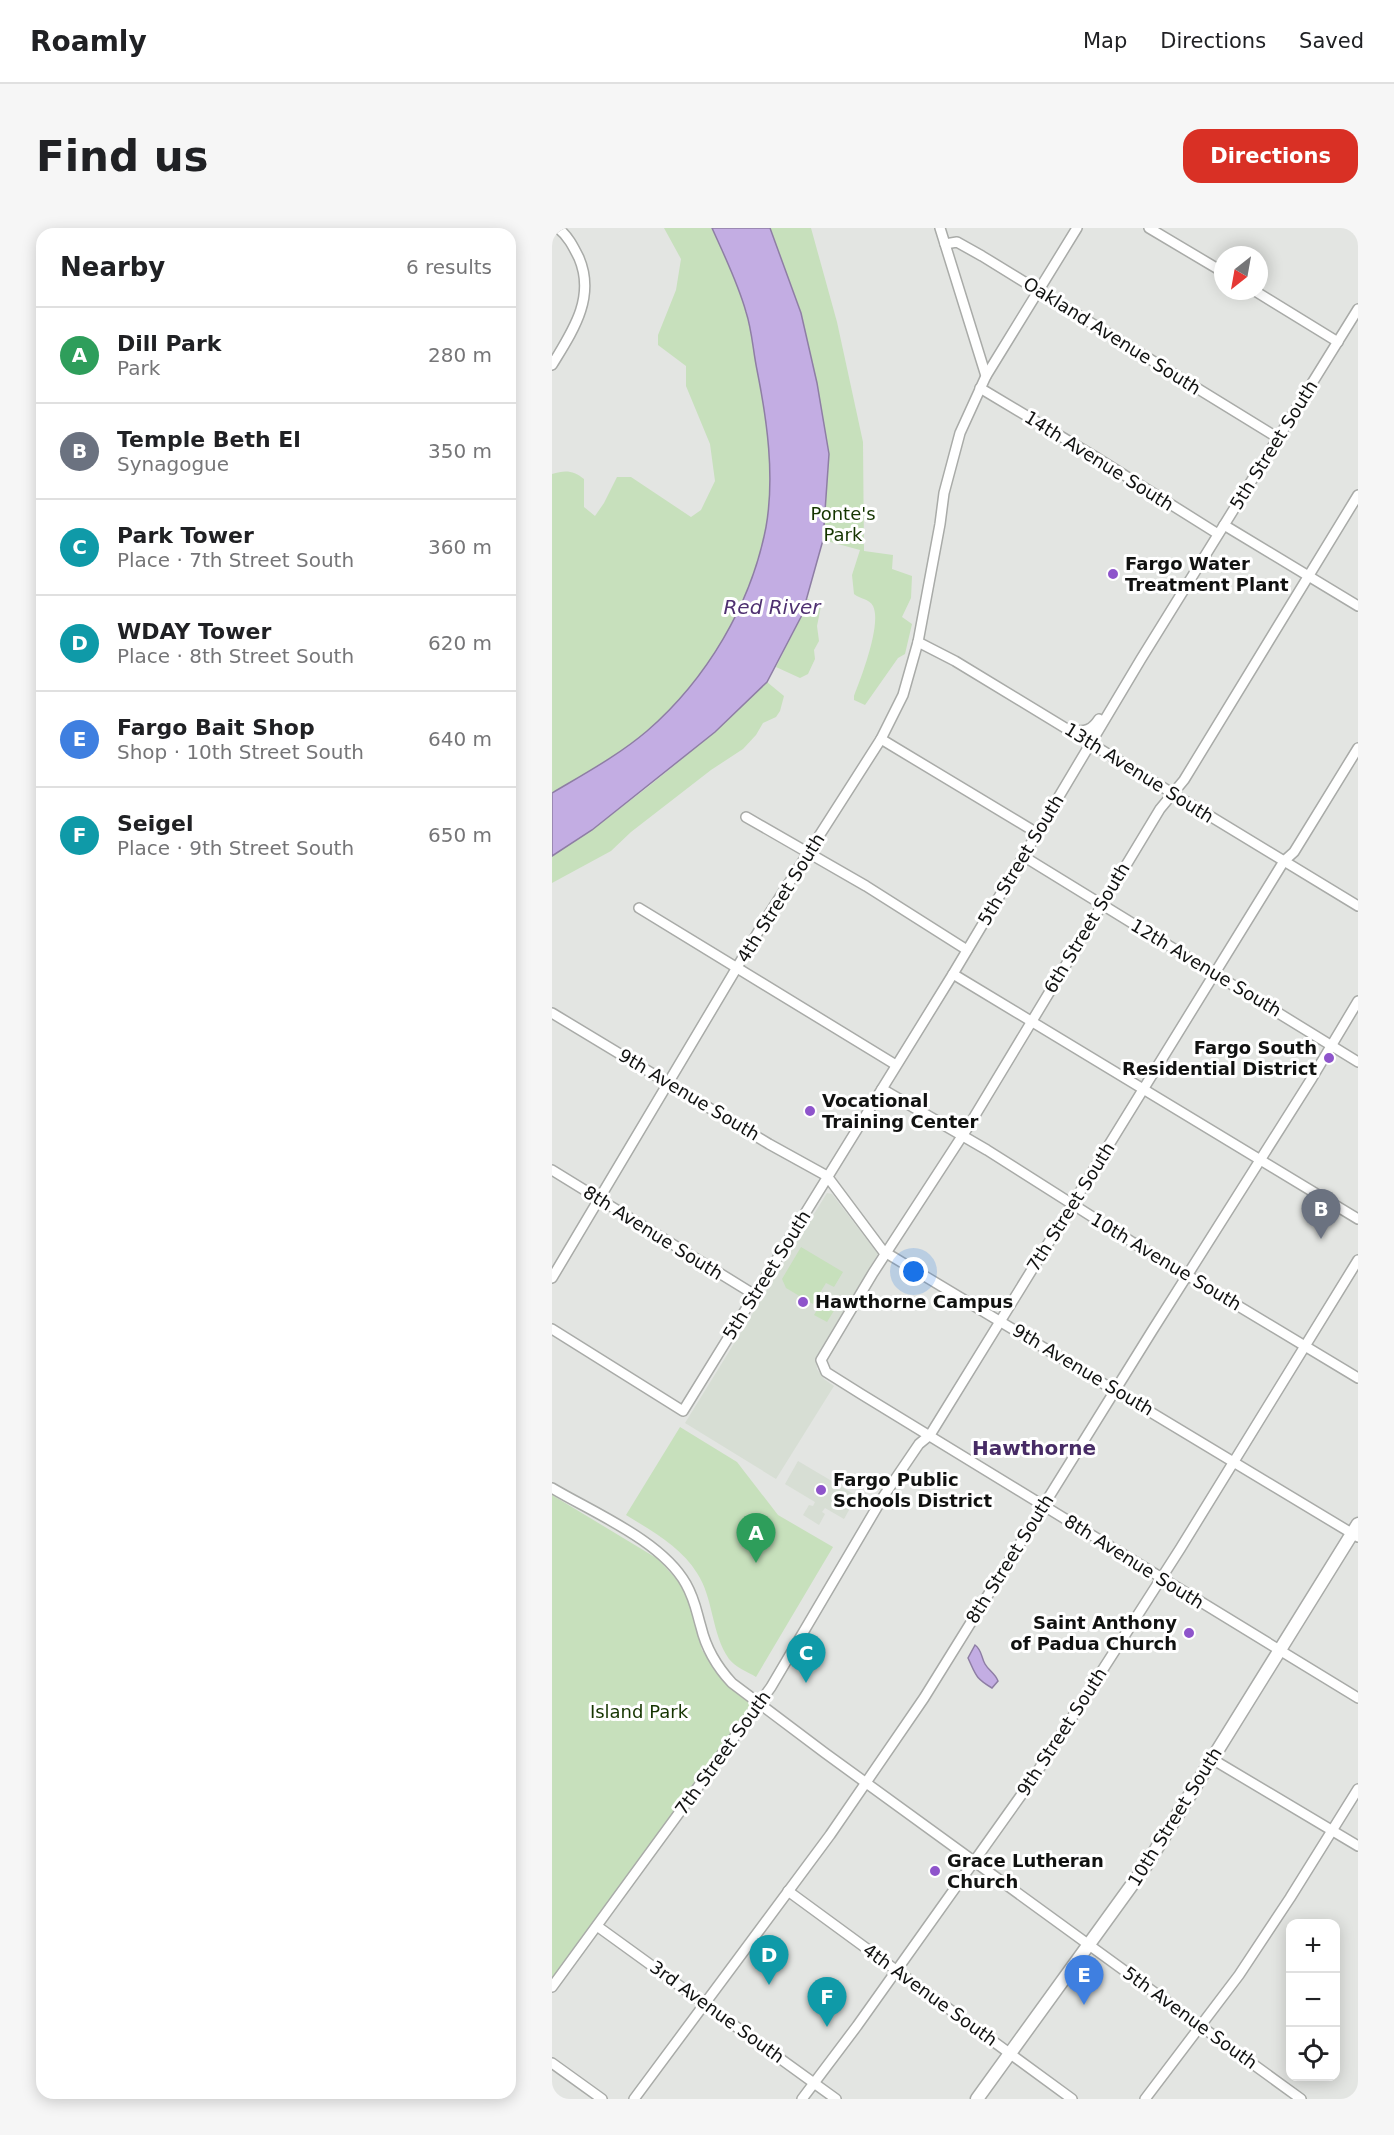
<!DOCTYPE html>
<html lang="en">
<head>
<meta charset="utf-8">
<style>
  :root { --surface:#fff; --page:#f6f6f6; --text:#202124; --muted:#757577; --line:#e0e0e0; --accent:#d93025 }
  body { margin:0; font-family:"DejaVu Sans",sans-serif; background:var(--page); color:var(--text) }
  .controls { position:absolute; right:18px; bottom:18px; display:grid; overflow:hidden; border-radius:12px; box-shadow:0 3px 15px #0003 }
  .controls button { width:54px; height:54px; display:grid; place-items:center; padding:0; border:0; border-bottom:2px solid var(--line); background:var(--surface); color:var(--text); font:30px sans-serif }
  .compass { position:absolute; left:662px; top:18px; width:54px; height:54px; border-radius:50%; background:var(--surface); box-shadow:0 3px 15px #0003; rotate:211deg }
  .you { position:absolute; left:362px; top:1044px; width:21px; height:21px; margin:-15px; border:4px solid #fff; border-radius:50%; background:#1a73e8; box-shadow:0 0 0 9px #1a73e833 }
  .badge { display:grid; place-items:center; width:39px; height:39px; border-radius:50%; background:var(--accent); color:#fff; font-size:20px; font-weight:700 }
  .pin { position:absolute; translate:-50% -50px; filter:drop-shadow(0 2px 3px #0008) }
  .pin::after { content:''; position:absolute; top:32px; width:21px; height:18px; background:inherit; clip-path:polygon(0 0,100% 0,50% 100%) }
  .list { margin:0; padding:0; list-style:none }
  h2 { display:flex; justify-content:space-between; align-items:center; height:78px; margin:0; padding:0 24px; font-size:26px }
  h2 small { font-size:20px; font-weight:400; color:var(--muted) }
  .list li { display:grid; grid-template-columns:39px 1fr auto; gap:18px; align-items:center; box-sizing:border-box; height:96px; padding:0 24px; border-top:2px solid var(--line) }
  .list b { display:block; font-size:22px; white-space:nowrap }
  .list p { margin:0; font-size:20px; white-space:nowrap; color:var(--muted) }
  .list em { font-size:20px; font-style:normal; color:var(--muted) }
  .icon { flex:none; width:33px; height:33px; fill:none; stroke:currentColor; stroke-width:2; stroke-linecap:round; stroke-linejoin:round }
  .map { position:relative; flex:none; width:806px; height:1871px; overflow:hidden; border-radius:18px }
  header { display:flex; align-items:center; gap:36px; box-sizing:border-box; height:84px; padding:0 30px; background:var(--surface); border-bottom:2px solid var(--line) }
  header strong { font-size:28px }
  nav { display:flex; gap:33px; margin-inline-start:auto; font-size:21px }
  .intro { display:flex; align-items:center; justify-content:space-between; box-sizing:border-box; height:144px; padding:0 36px }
  h1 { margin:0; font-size:42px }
  .button { padding:15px 27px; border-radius:18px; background:var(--accent); color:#fff; font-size:21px; font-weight:700 }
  main { display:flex; gap:36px; padding:0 36px }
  aside { flex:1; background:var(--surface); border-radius:18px; box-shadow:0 3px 15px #0003 }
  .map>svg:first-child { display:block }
</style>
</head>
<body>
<header>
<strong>Roamly</strong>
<nav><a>Map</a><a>Directions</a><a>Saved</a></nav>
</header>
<div class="intro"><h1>Find us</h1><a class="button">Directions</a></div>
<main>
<aside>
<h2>Nearby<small>6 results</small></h2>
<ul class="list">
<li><span class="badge" style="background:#2e9e5b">A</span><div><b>Dill Park</b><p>Park</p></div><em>280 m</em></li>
<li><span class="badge" style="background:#6b7280">B</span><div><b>Temple Beth El</b><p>Synagogue</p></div><em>350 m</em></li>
<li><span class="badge" style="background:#0f9aa8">C</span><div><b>Park Tower</b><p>Place · 7th Street South</p></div><em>360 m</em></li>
<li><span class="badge" style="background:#0f9aa8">D</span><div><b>WDAY Tower</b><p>Place · 8th Street South</p></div><em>620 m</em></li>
<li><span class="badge" style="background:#3f7fe0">E</span><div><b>Fargo Bait Shop</b><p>Shop · 10th Street South</p></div><em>640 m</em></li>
<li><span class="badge" style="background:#0f9aa8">F</span><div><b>Seigel</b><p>Place · 9th Street South</p></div><em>650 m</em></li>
</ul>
</aside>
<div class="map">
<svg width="806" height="1871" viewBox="0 0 806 1871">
  <rect width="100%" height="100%" fill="#e3e5e2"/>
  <!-- built -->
  <g fill="#d7ded4">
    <polygon points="275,965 280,966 326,1026 264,1129 265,1141 272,1151 282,1158 224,1251 133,1195"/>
    <polygon points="246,1233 305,1268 292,1291 273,1280 270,1284 273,1286 267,1297 251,1287 257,1277 261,1278 263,1274 233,1256"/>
  </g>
  <!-- green -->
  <g fill="#c7e0bc">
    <path d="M112,0h48c12,27 26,55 34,84 6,18 8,39 11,58 10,50 18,106 9,157 -15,78 -60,153 -119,204 -28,24 -63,43 -95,62v-319c13,-4 21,-4 32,5v28l11,9 9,-13 13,-26h14l60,40 10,-7 14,-29 -5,-37 -24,-58v-20l-28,-21v-10l18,-45 5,-31z"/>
    <path d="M218,0h41l26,94 26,120 1,109 29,4 -1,14 20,7 -1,22 -9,19 10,7 -7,30 -7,4 -33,47 -11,-5v-4c7,-18 28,-72 19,-90 -3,-7 -13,-7 -19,-12l-2,-19 8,-25 -37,-10 6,-86 -12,-69 -16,-73z"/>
    <polygon points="254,370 269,378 265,398 267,413 262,422 263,431 256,446 248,450 224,439 250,387"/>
    <path d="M215,454l17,14 -4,15 -4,6 -13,6 -7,12 -13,14 -32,21 -80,62 -20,19 -59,32v-27c77,-50 149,-110 215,-174z"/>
    <polygon points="249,1019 291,1044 282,1059 274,1055 261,1076 234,1060 230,1051"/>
    <polygon points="273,1068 286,1076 275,1094 262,1087"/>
    <path d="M128,1199l57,35 41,53 55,32 -77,130c-8,-5 -21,-10 -27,-18 -18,-26 -15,-60 -32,-86 -16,-26 -45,-42 -71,-58z"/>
    <polygon points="0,1267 106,1331 126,1353 136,1370 150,1422 165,1446 183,1464 200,1476 0,1751"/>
  </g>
  <!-- water -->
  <g fill="#c3ade3" stroke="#8e7ea4" stroke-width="1.5">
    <path d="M160,0h58l31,85 16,70 12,71 -6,86 -21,75 -35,67 -52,50 -123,98 -40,26v-63c32,-19 67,-38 95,-62 59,-51 104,-126 119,-204 9,-51 1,-107 -9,-157 -4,-19 -5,-40 -11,-58 -8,-29 -22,-57 -34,-84z"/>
    <path d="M423,1417c7,5 6,12 10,19 4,7 10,9 13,17l-6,7c-17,-10 -16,-13 -24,-30z"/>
  </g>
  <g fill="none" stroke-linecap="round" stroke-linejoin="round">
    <!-- minor casing -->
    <g stroke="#a9aba8" stroke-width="12">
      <g id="minor">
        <polyline points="388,0 434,148"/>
        <polyline points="597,0 671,44"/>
        <polyline points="393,16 405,14 430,28 726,210"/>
        <polyline points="703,63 786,114"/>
        <path d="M0,137c20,-33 44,-67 27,-107 -6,-12 -11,-22 -21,-30"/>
        <polyline points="428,160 545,230 666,306"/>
        <polyline points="806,267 632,552 608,581 416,899 321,1045 269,1132 274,1144 309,1166 806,1470"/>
        <polyline points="672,297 806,378"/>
        <polyline points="366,414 403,433 806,678"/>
        <path d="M521,502c12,2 19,0 26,-11"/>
        <polyline points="329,511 485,605"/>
        <polyline points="194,589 314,658 415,722"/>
        <polyline points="471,628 806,834"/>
        <polyline points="87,680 344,837"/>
        <polyline points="401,746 806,991"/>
        <polyline points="0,785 217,916 275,948 331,1023 806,1309"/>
        <polyline points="330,861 435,922 580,1014 806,1150"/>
        <polyline points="0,942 203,1067"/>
        <polyline points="0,1050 212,694 329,511 351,467 366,414 388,296 392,265 408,205 434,148 525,0"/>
        <polyline points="0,1101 131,1183 401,746 589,431 806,81"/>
        <path d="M0,1260c42,25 110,53 134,96 9,16 10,26 15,43 5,21 17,41 31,56l93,70 476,346"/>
        <polyline points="660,1531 806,1618"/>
        <polyline points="236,1663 520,1871"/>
        <polyline points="45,1698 284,1871"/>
        <polyline points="0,1759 219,1459 331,1269 367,1216 378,1207 732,633 742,624 806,520"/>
        <polyline points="0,1835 50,1871"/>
        <polyline points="82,1871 278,1607 372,1470 600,1103 760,850 806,773"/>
        <polyline points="250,1871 305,1798 480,1552 628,1321 806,1032"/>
        <polyline points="593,1871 687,1747 738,1670 806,1561"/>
      </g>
    </g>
    <!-- major casing -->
    <g stroke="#a9aba8" stroke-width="15">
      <polyline id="major" points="425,1871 595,1636 806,1296"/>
    </g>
    <!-- minor -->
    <use href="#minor" stroke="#fff" stroke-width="9"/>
    <!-- major -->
    <use href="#major" stroke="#fff" stroke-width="12"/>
  </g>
  <!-- markers -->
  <g fill="#8e54cb" stroke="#fff" stroke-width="2">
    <circle cx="561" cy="346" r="6"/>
    <circle cx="777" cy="830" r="6"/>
    <circle cx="258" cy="883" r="6"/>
    <circle cx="251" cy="1074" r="6"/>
    <circle cx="269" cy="1262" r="6"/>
    <circle cx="637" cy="1405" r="6"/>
    <circle cx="383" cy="1643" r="6"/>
  </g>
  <g text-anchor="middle" stroke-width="6" stroke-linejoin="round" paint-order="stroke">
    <!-- street labels -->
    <g font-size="18" fill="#111211" stroke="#fff">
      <text transform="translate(560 108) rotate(32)" y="6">Oakland Avenue South</text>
      <text transform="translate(722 217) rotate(-58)" y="6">5th Street South</text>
      <text transform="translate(547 233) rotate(32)" y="6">14th Avenue South</text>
      <text transform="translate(587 545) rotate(32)" y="6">13th Avenue South</text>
      <text transform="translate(469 632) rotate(-59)" y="6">5th Street South</text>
      <text transform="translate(229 670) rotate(-58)" y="6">4th Street South</text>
      <text transform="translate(535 700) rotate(-59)" y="6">6th Street South</text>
      <text transform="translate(654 740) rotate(31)" y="6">12th Avenue South</text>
      <text transform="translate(137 867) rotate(31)" y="6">9th Avenue South</text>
      <text transform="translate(519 979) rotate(-58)" y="6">7th Street South</text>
      <text transform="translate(101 1005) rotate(32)" y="6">8th Avenue South</text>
      <text transform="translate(614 1034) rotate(31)" y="6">10th Avenue South</text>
      <text transform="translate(215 1047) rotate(-58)" y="6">5th Street South</text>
      <text transform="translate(531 1142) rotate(31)" y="6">9th Avenue South</text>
      <text transform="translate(458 1331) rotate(-58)" y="6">8th Street South</text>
      <text transform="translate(582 1334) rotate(32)" y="6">8th Avenue South</text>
      <text transform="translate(510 1504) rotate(-57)" y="6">9th Street South</text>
      <text transform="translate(171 1525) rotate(-54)" y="6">7th Street South</text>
      <text transform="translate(623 1589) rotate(-58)" y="6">10th Street South</text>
      <text transform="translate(378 1767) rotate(36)" y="6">4th Avenue South</text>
      <text transform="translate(165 1784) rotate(36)" y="6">3rd Avenue South</text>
      <text transform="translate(638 1790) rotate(36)" y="6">5th Avenue South</text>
    </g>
    <!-- park labels -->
    <g font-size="18" fill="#153500" stroke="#fff">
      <text x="291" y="292">Ponte's<tspan x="291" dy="21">Park</tspan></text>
      <text x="87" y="1490">Island Park</text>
    </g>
    <!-- poi labels -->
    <g font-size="18" font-weight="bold" fill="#111211" stroke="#fff" text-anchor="start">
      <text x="573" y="342">Fargo Water<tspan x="573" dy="21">Treatment Plant</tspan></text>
      <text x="765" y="826" text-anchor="end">Fargo South<tspan x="765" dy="21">Residential District</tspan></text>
      <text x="270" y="879">Vocational<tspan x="270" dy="21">Training Center</tspan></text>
      <text x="263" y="1080">Hawthorne Campus</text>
      <text x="281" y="1258">Fargo Public<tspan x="281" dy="21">Schools District</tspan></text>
      <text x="625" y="1401" text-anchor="end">Saint Anthony<tspan x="625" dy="21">of Padua Church</tspan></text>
      <text x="395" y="1639">Grace Lutheran<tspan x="395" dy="21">Church</tspan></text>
    </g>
    <!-- water labels -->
    <g font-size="20" font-style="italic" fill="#4f3171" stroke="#fff">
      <text x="220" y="386">Red River</text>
    </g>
    <!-- neighbourhood labels -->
    <g font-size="20" font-weight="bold" fill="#472b65" stroke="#fff">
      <text x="482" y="1227">Hawthorne</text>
    </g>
  </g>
</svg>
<div class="controls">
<button>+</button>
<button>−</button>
<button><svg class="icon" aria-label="locate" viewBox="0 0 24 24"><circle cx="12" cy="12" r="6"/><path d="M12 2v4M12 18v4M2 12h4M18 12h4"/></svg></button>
</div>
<svg class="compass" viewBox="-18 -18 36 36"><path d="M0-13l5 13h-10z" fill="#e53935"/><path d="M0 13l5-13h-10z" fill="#757577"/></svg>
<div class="you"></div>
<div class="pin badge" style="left:204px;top:1335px;background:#2e9e5b">A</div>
<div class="pin badge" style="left:769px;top:1011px;background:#6b7280">B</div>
<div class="pin badge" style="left:254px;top:1455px;background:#0f9aa8">C</div>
<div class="pin badge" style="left:217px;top:1757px;background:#0f9aa8">D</div>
<div class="pin badge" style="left:532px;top:1777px;background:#3f7fe0">E</div>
<div class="pin badge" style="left:275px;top:1799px;background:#0f9aa8">F</div>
</div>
</main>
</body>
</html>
